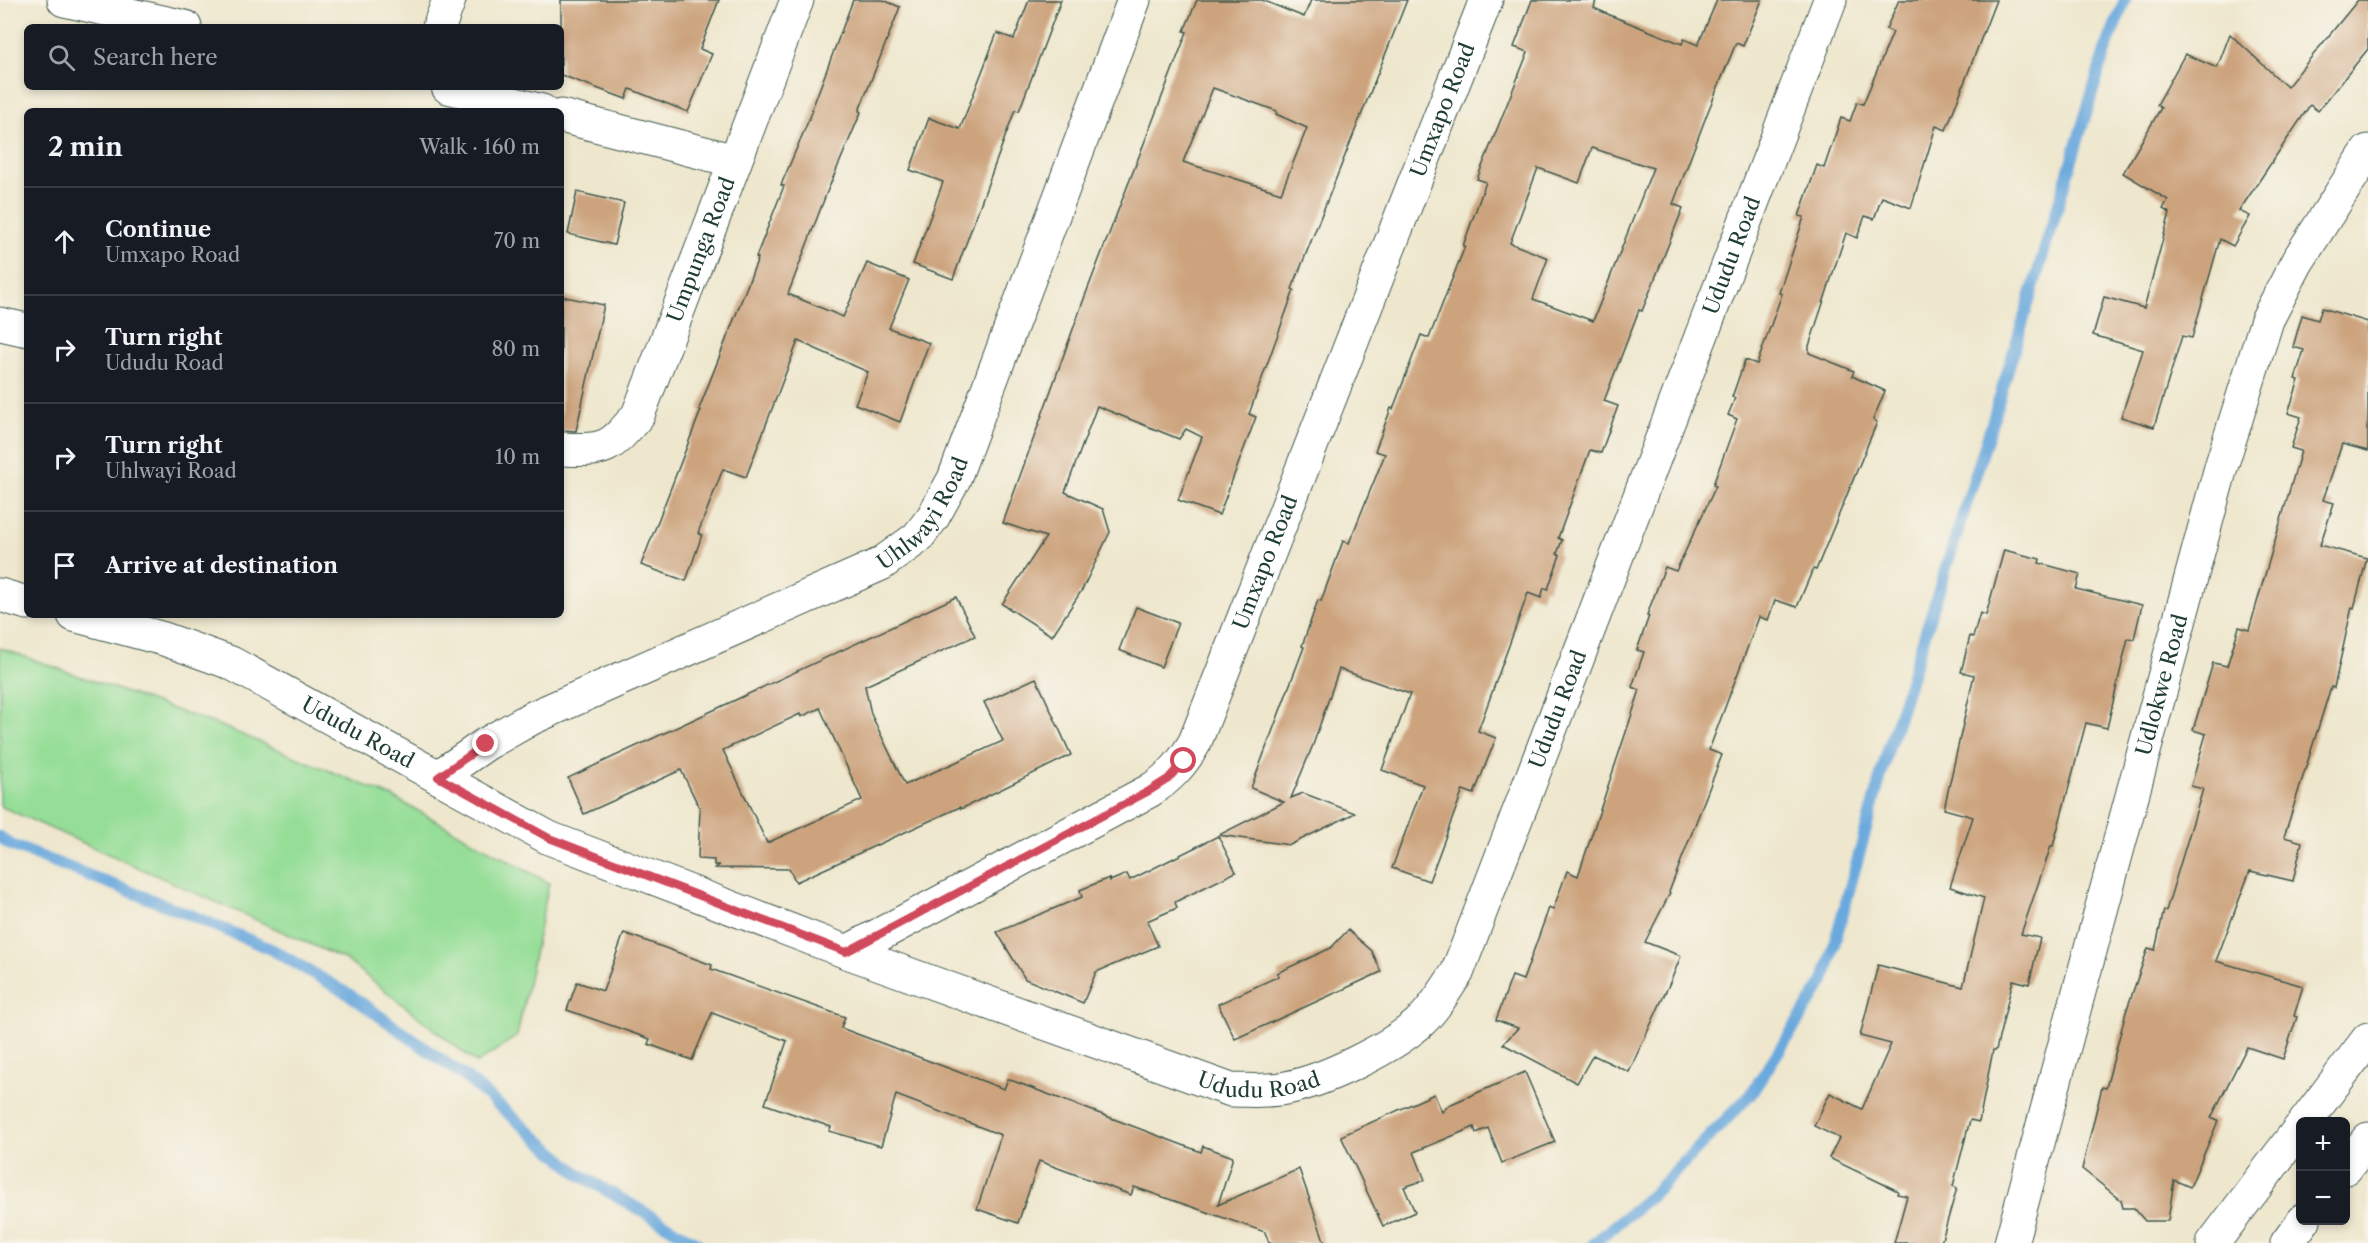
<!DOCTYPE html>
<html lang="en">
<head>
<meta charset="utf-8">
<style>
  :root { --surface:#171b24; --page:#242831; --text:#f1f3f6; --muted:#9ea1a6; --line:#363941 }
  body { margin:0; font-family:"Libre Caslon Text",serif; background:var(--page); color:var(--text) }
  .controls { position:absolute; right:18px; bottom:18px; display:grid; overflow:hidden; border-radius:9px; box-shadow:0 3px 9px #0003 }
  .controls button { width:54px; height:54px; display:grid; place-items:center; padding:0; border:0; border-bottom:2px solid var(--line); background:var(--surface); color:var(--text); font:30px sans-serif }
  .stop { position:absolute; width:18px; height:18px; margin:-14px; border:4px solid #d1495b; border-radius:50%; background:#fff }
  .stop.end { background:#d1495b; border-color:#fff; box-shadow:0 2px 6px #0008 }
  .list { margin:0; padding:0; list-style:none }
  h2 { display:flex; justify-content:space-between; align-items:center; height:78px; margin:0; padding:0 24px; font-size:26px }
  h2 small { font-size:20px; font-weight:400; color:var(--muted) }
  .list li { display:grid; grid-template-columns:39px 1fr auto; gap:18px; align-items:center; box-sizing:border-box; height:108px; padding:0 24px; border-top:2px solid var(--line) }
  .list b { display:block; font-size:22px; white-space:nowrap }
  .list p { margin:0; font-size:20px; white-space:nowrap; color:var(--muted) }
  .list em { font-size:20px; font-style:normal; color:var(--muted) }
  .icon { flex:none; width:33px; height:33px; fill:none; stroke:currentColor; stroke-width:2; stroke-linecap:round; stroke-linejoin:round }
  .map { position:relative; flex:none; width:2368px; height:1243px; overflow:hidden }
  .search { position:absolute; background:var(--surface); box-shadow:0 3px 9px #0003; left:24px; top:24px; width:540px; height:66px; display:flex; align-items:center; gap:15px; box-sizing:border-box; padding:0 21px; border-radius:9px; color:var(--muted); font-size:22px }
  .panel { position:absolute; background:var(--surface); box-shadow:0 3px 9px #0003; left:24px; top:108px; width:540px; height:510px; border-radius:9px }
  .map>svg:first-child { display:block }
</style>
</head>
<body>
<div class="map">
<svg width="2368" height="1243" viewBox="0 0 2368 1243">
  <rect width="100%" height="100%" fill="#f7f3e8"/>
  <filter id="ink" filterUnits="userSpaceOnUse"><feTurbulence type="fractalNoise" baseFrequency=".0167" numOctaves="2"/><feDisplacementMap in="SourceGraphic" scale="12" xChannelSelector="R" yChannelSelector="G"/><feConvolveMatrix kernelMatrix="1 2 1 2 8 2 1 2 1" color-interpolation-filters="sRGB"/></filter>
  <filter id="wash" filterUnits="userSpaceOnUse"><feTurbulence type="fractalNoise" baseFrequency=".008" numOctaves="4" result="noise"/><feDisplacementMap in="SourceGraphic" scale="24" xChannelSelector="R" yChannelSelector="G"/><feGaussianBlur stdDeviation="1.35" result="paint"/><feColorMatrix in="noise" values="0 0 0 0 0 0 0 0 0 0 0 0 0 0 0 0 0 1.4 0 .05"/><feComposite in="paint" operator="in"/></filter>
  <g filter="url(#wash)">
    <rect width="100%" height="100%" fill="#eee7cd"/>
    <!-- green -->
    <polygon fill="#96de98" stroke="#5a8e66" stroke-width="1.5" points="0,648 221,726 393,797 549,883 517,1036 477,1063 346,960 0,806"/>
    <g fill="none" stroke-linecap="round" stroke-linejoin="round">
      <!-- stream -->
      <g stroke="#6aa9dd" stroke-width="12">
        <polyline points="0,837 11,845 188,914 273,950 350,995 467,1078 580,1175 697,1243"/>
        <polyline points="1594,1243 1652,1195 1751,1094 1824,981 1888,750 1988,436 2105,51 2125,0"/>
      </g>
    </g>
    <g id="blocks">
      <!-- building -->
      <g fill="#cca37d" fill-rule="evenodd">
        <polygon points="561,0 719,0 700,49 712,54 688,112 630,89 626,99 561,75"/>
        <polygon points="853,0 883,0 900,7 859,111 861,112 827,192 788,294 843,317 867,263 909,280 889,328 929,343 900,422 855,404 868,372 798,341 746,477 723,469 698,533 702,535 686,581 641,565 701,410 699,409 758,258 756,257 784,186 781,185 813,110 812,109"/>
        <polygon points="1029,0 1061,0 1019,111 1015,110 953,279 913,264 943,182 910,170 929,118 960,129 997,33 1014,39"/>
        <path d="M1197,0h65l42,17 7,-17h96l-115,289 2,1 -45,124 7,3 -37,98 -41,-15 24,-63 -16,-8 -7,10 -82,-33 -32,86 38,17 7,23 -28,58 -30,46 -50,-32 44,-67 -43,-14 82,-227 102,-264 -3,-1zM1213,88l64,23 -1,3 31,14 -26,65 -98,-31z"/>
        <path d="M1532,0h64l-2,8 18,8 70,28 2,-5 14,6 19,-45h45l-19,46 -7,-3 -29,71 -34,90 10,4 -41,103 -3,-1 -35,91 14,5 -17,47 -11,-3 -32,88 4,2 -5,14 3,1 -12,34 -4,-1 -3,10 -13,-5 -50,138 18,7 -22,56 -11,-4 -34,91 -37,-13 31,-83 -41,-15 28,-76 -71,-25 -26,76 -22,53 12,-5 52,20 -65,32 -71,-10 65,-33 -33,-14 53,-141 -2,-1 16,-46 3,1 22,-60 6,2 36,-89 -10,-3 16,-43 2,1 28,-74 8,3 36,-92h-2l23,-64 -9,-3 51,-127 -14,-5zM1592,148l61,20 -60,153 -60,-22 15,-41 -38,-15 28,-75 41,15z"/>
        <polygon points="1899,0 1996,0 1946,130 1936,126 1911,208 1882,197 1874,219 1865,216 1857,238 1846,233 1809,346 1809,353 1854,371 1852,376 1885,391 1873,420 1877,422 1816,570 1813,569 1797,607 1775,600 1768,620 1759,617 1709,750 1722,755 1669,892 1670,893 1645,942 1681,956 1672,978 1629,1072 1593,1055 1577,1083 1503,1044 1518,1028 1496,1020 1512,976 1523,980 1549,908 1553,910 1567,871 1578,876 1640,690 1632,687 1644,652 1637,650 1649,616 1647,615 1665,567 1676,571 1716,486 1713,485 1737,419 1728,415 1735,398 1732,397 1745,360 1757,364 1782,294 1779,293 1804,217 1799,216 1817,165 1824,168 1841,118 1850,121 1857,102 1863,104 1893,32 1886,29"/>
        <polygon points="2358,0 2368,0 2368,49 2318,111 2310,105 2239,211 2250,216 2233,246 2220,239 2192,338 2182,336 2154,427 2121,417 2143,350 2093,335 2104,297 2144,308 2170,213 2163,209 2168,200 2123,173 2161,108 2157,105 2185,54 2217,68 2230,34 2287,87"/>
        <polygon points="577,192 624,203 614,245 568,234"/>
        <polygon points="561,296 604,305 576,431 561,430"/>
        <polygon points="2322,308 2368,322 2368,451 2342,444 2323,500 2334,503 2320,545 2367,558 2354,608 2352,607 2334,688 2331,687 2284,837 2302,842 2293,881 2250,871 2216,961 2303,986 2294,1016 2297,1017 2283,1059 2247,1047 2211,1118 2218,1121 2190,1187 2174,1180 2168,1221 2145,1221 2134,1208 2123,1208 2121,1200 2082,1169 2102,1087 2106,1088 2126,1012 2148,948 2155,950 2164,910 2166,911 2203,789 2191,786 2206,734 2193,730 2213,663 2227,666 2239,627 2249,630 2301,451 2291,448 2301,417 2288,413 2299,380 2295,379 2304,350 2293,347 2302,315 2318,320"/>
        <polygon points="2004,550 2040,559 2039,563 2080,574 2076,589 2142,605 2134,639 2128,638 2107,728 2086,723 2053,846 2051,846 2021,934 2040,938 2029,984 2013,980 1996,1050 1993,1050 1979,1122 1970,1120 1953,1186 1957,1188 1941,1243 1894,1243 1907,1196 1897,1194 1898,1191 1829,1158 1839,1138 1814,1126 1830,1093 1862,1109 1891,1044 1860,1036 1878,965 1963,987 1984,898 1950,887 1973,817 1944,809 1974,675 1961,672 1970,636 1973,637 1980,613 1986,615"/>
        <path d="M956,597l19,39 -110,50 6,28 34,71 98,-44 -19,-39 52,-24 35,77 -110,54 -1,-2 -164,75 -7,-13 -75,-1 6,-3h-6v-5l-16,-1 2,-50 -19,-39 -97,44 -16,-36zM820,708l42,92 -95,43 -44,-93 77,-36 1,3z"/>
        <polygon points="1136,607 1178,623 1161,667 1119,650"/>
        <polygon points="1218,836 1236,872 1175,902 1177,908 1147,921 1158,946 1096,972 1083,1003 1025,979 997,932 1082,897 1080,890 1109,878 1110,881 1127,874 1130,880"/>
        <polygon points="1348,930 1372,951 1381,972 1235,1039 1218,1004 1279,976 1277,973 1331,948"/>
        <polygon points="624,933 712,965 711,969 845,1017 841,1028 1004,1089 1008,1079 1201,1152 1203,1146 1233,1157 1218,1205 1299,1169 1325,1243 1269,1243 1265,1232 1134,1187 1131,1195 1039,1161 1018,1223 977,1209 1001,1135 896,1095 881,1146 829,1131 831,1127 765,1104 787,1041 712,1013 692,1060 648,1044 650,1039 567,1010 577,982 603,991"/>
        <polygon points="1525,1072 1555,1142 1502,1163 1488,1128 1476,1133 1474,1127 1414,1152 1425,1180 1404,1187 1415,1212 1383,1226 1341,1136 1434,1094 1442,1112 1449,1105"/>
      </g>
    </g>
  </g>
  <g filter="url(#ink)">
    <use href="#blocks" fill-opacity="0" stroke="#3e564b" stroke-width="1.5"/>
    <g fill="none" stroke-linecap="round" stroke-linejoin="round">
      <!-- minor casing -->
      <g stroke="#3e564b" stroke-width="35">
        <g id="minor">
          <polyline points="64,0 185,27"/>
          <polyline points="439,27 449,0"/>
          <polyline points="448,87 542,111"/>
          <polyline points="561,116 735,161"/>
          <polyline points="0,324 27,330"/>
          <path id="s1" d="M561,449c46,2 48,0 77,-34l159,-415"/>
          <polyline points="0,595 27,603"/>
          <path id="s2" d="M74,615l90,24 67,24 318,175 298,114 384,138c18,0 37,2 55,-2 38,-7 103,-39 132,-64 16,-14 27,-34 39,-51l373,-973"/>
          <path id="s3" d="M438,777l48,-33 46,-26 349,-154 36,-26 16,-21 21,-38 180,-479"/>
          <path id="s4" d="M847,952l302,-161c21,-13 34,-28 46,-49l291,-742"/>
          <path id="s5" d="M2011,1243l210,-776 46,-147 30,-58 71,-111"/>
        </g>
      </g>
      <!-- major casing -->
      <g stroke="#3e564b" stroke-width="35">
        <g id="major">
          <polyline points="2305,1122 2368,1039"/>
          <polyline points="2346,1168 2368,1139"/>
          <polyline points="2213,1243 2300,1128"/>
          <polyline points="2287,1243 2304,1220"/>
        </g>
      </g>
      <!-- minor -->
      <use href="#minor" stroke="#fff" stroke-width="33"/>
      <!-- major -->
      <use href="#major" stroke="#fff" stroke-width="33"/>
    </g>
  </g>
  <g fill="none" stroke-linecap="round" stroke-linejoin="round" filter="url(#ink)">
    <!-- route -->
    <polyline stroke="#d1495b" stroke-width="8" points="486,744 438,777 549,838 846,952 1149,791 1168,779 1184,761"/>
  </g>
  <g text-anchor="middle" stroke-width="6" stroke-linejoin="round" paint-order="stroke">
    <!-- street labels -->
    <g font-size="21" fill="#1f3d34" stroke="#f7f3e8">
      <text dy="7" stroke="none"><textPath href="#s4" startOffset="1089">Umxapo Road</textPath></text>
      <text dy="7" stroke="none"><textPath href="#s1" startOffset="267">Umpunga Road</textPath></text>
      <text dy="7" stroke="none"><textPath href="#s2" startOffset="2290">Ududu Road</textPath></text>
      <text dy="7" stroke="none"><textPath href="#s3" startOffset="560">Uhlwayi Road</textPath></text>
      <text dy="7" stroke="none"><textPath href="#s4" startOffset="603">Umxapo Road</textPath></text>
      <text dy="7" stroke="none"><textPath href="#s5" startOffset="578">Udlokwe Road</textPath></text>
      <text dy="7" stroke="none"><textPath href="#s2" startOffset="1804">Ududu Road</textPath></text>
      <text dy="7" stroke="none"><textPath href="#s2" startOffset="309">Ududu Road</textPath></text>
      <text dy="7" stroke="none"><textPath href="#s2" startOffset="1282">Ududu Road</textPath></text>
    </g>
  </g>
</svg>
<div class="controls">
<button>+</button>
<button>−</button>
</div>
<div class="stop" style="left:1184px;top:761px"></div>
<div class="stop end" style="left:486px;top:744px"></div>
<div class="search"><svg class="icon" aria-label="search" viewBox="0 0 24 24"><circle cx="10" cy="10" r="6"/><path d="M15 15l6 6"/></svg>Search here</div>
<section class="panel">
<h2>2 min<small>Walk · 160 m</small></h2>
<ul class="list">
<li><svg class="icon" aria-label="ahead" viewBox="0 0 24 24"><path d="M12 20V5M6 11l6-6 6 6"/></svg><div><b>Continue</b><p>Umxapo Road</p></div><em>70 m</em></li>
<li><svg class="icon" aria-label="right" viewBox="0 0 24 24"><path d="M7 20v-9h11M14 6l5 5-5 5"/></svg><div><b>Turn right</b><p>Ududu Road</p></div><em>80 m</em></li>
<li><svg class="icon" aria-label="right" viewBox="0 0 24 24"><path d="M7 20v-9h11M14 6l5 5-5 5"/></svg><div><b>Turn right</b><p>Uhlwayi Road</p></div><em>10 m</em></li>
<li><svg class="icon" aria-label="arrive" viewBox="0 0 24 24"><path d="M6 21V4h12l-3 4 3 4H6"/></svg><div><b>Arrive at destination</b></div></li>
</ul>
</section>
</div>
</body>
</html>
